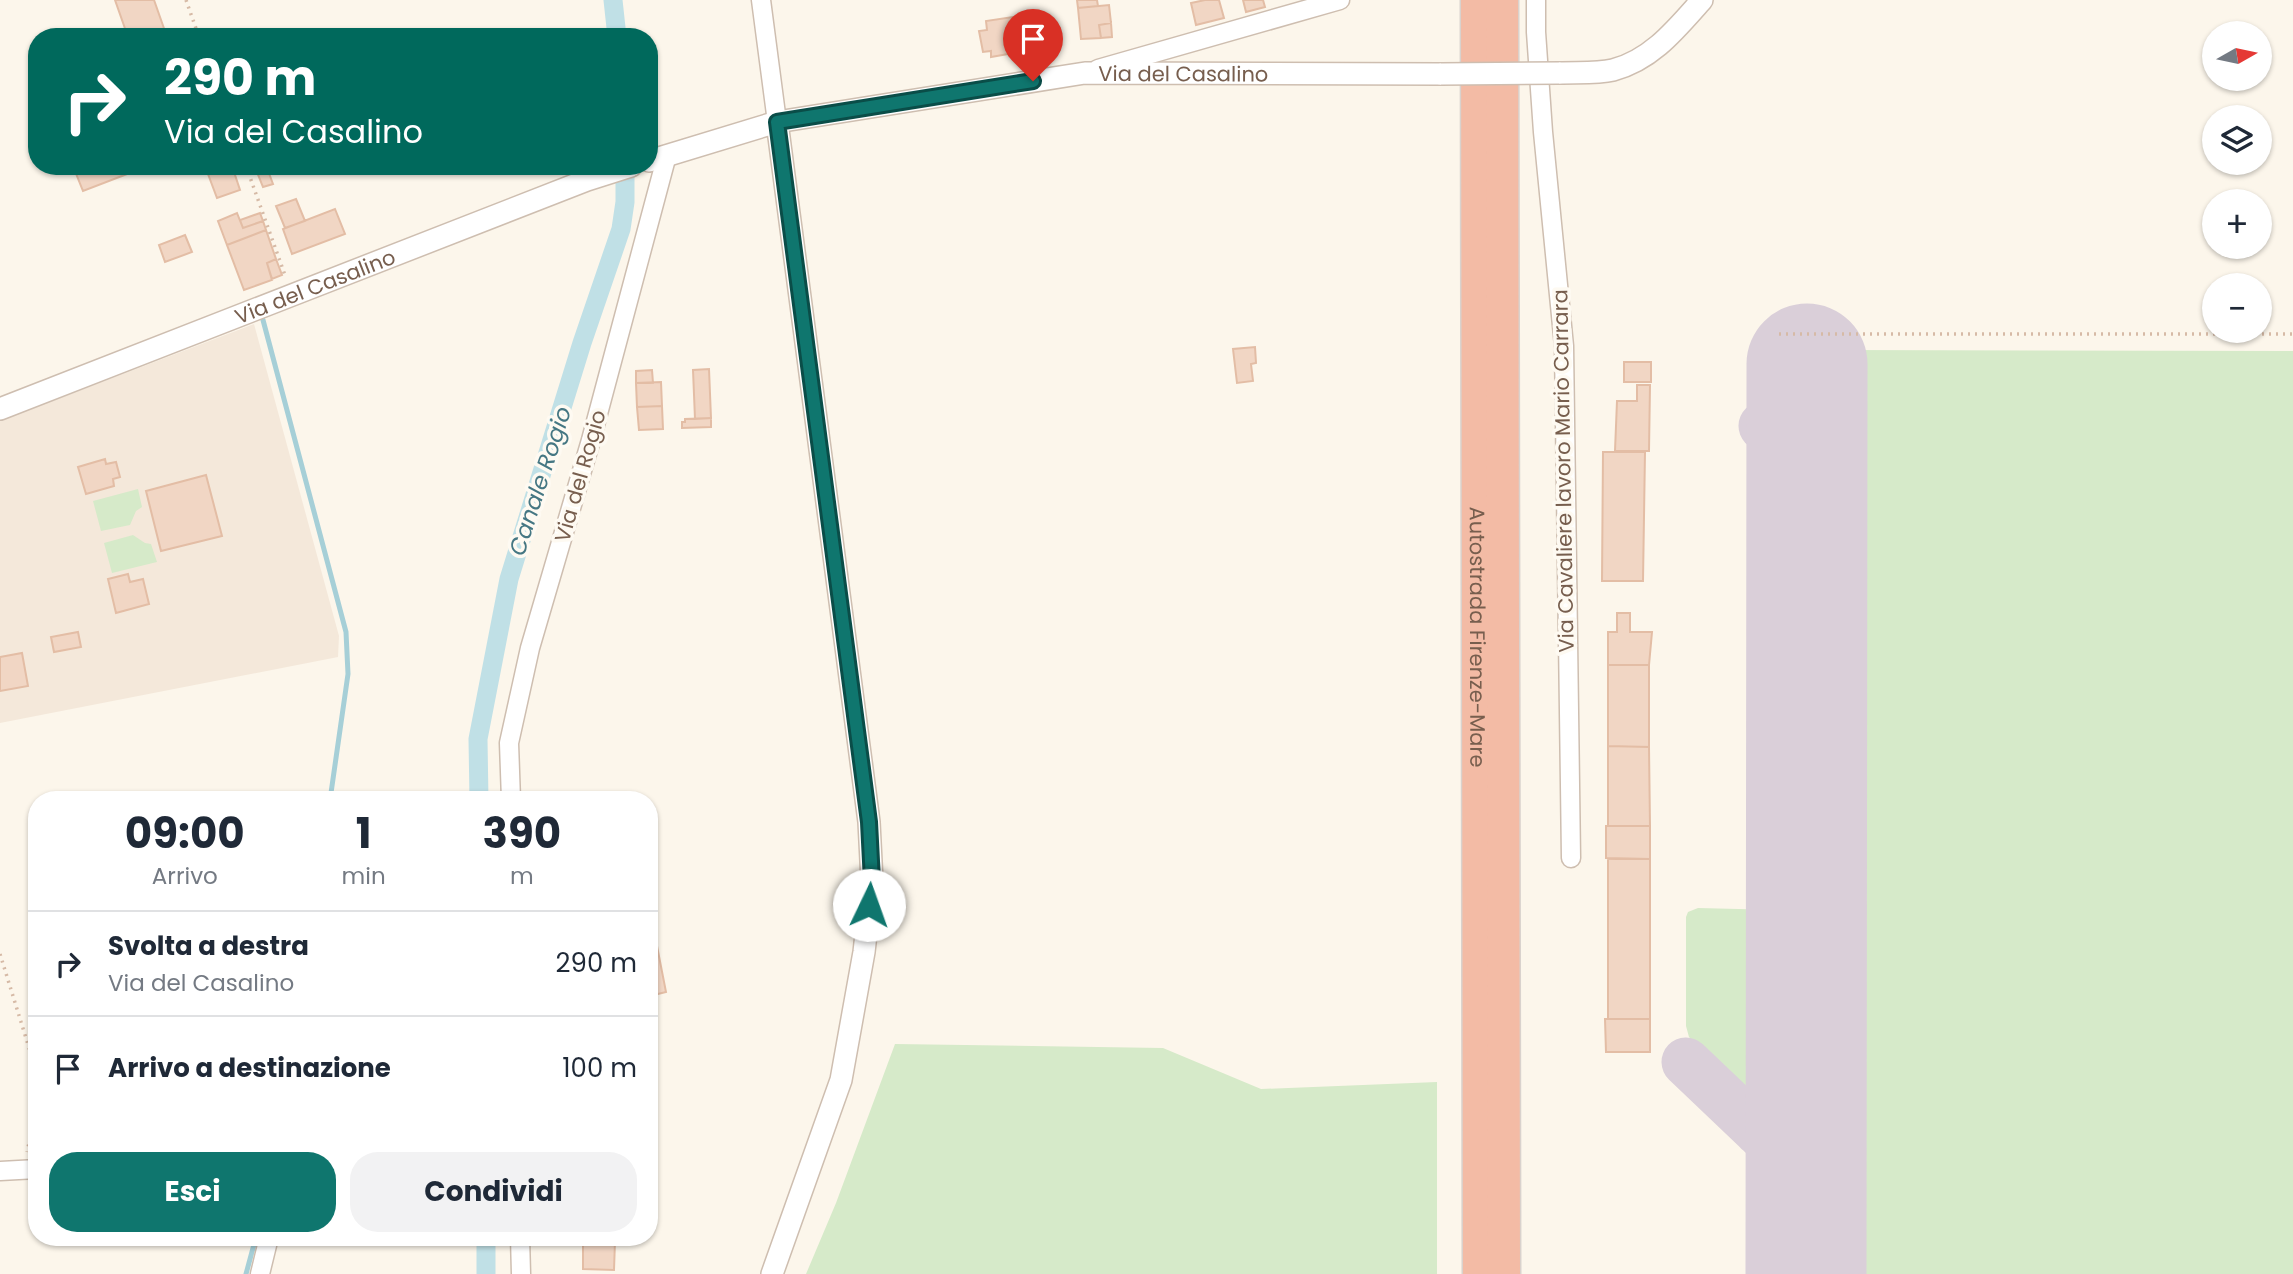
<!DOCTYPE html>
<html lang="it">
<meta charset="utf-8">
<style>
body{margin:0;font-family:Poppins,sans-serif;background:#f2f2f3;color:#1f2937;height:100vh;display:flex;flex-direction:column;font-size:26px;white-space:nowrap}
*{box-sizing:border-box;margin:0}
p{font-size:23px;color:#747a83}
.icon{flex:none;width:38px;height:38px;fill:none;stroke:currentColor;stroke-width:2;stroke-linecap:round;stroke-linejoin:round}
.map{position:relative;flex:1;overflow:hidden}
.details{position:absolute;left:28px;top:791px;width:630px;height:455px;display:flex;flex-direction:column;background:#fff;border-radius:28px;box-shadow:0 2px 5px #0004}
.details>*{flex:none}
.hud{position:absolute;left:28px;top:28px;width:630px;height:147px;border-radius:28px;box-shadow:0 2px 5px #0004;background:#00695c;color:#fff;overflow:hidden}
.needle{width:46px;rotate:81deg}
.tools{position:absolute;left:2202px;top:21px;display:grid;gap:14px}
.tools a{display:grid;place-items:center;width:70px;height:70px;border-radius:50%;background:#fff;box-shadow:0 2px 5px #0004;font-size:35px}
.pin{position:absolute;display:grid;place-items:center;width:60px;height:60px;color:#fff;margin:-72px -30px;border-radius:50% 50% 50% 0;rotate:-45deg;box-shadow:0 0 7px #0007}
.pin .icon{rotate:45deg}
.me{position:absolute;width:77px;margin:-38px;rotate:3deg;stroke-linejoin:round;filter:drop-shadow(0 0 5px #0008)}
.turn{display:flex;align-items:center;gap:24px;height:147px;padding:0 21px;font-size:32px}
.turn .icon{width:91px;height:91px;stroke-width:2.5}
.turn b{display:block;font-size:49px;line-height:60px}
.eta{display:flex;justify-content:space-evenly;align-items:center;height:119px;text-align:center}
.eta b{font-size:42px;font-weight:700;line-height:49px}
.action{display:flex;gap:14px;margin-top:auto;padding:14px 21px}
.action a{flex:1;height:80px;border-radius:28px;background:#0f766e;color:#fff;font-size:28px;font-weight:700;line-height:80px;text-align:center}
.action a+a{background:#f2f2f3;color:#1f2937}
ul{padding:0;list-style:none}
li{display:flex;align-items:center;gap:21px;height:105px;padding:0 21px;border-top:2px solid #e0e1e3}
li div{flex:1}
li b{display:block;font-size:26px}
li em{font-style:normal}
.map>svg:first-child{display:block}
</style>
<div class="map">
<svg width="2293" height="1274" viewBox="0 0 2293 1274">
<rect width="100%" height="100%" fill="#fcf6eb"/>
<path fill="#f4e8da" d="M 254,324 L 339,636 L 338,657 L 0,723 L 0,421 Z"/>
<path fill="#d6eac9" d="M 1838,350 L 2293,351 L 2293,1274 L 1839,1274 Z
M 138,489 L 142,507 L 136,511 L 130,525 L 101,531 L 93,501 Z
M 133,535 L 145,543 L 151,544 L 157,562 L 112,573 L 104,543 Z
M 1698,908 L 1779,910 L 1780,1108 L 1777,1118 L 1773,1122 L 1766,1120 L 1759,1113 L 1689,1037 L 1686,1026 L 1686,917 L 1688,912 Z
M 895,1044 L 1163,1048 L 1261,1089 L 1437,1082 L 1437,1274 L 806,1274 L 836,1203 Z"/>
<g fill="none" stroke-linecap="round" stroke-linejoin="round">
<path stroke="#a6cfd7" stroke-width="5" d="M 263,320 L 346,632 L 348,674 L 330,800
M 246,1274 L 256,1237"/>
<path stroke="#c0e0e6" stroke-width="19" d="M 613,0 L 617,37
M 479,800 L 478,739 L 509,579 L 582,343 L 621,229 L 625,202 L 625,166
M 486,1237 L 486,1274"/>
<path stroke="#dacfd9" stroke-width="49" d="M 1763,426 L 1807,427
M 1686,1062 L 1792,1163 L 1806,1197
M 1758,1131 C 1787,1135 1794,1127 1806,1103"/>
<path stroke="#dacfd9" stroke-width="121" d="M 1806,1274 L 1807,364"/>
</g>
<path fill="#f1d6c4" stroke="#e3bda5" stroke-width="2" d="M 115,0 L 154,0 L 167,37 L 128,37 Z
M 1077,0 L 1097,0 L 1098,6 L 1078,8 Z
M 1205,0 L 1219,0 L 1224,18 L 1196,25 L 1191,3 Z
M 1243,0 L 1263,0 L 1265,7 L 1246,12 Z
M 1109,5 L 1111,23 L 1099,25 L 1101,38 L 1081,39 L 1078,8 Z
M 1020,16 L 1025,51 L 991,57 L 991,51 L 983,52 L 979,31 L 987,30 L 986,21 Z
M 1111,23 L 1112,37 L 1101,38 L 1099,25 Z
M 73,166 L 148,166 L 83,191 Z
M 205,166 L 232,166 L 240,190 L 217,198 Z
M 267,168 L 273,184 L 263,187 L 257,172 Z
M 296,199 L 305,221 L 285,228 L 276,206 Z
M 335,209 L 345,234 L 292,254 L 283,229 Z
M 237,213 L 243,228 L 263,221 L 266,230 L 227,245 L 218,221 Z
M 260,213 L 263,221 L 243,228 L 240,220 Z
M 266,230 L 276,259 L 267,263 L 272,280 L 244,290 L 227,245 Z
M 185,235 L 192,252 L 165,262 L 159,245 Z
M 276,259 L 282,275 L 272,279 L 267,263 Z
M 1255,347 L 1256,363 L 1251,364 L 1253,381 L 1237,383 L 1233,349 Z
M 1624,362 L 1651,362 L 1651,382 L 1624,382 Z
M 709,369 L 711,418 L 695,419 L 693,370 Z
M 652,370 L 653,383 L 636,383 L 636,371 Z
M 661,382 L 662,406 L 637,407 L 636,383 Z
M 1637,385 L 1650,385 L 1649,451 L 1615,451 L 1617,401 L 1637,401 Z
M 662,406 L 663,429 L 639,430 L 637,407 Z
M 711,418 L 711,427 L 682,428 L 682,422 L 685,422 L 685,419 Z
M 1603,452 L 1645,452 L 1643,581 L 1602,581 Z
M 105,459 L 106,464 L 116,462 L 120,477 L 113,479 L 114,486 L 86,494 L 78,467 Z
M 206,475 L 222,536 L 161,551 L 146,491 Z
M 128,574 L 130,582 L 143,579 L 149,604 L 116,613 L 108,579 Z
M 1617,613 L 1630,613 L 1630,632 L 1652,632 L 1649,665 L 1608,665 L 1608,632 L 1617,632 Z
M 78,632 L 81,647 L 54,652 L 51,637 Z
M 22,653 L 28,686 L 0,691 L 0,657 Z
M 1608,665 L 1649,665 L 1649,747 L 1608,746 Z
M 1608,746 L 1649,747 L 1650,826 L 1608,826 Z
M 1606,826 L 1650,826 L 1650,859 L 1606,858 Z
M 1608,859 L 1650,859 L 1650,1019 L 1608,1019 Z
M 657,946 L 666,992 L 650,996 L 649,948 Z
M 1605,1019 L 1650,1019 L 1650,1052 L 1606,1052 Z
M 583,1241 L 615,1241 L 614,1270 L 583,1269 Z"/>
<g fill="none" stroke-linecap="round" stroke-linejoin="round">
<g stroke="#cebeb0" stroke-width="21">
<path id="minor" d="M 761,0 L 777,122
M 1536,0 L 1536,32 L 1543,132 L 1564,346 L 1571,858
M 1098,69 L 1340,0
M 511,800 L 509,743 L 530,648 L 591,440 L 667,155
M 0,1171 L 37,1169
M 520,1237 L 521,1274
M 260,1274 L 269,1237"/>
</g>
<g stroke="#cebeb0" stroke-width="24">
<g id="tertiary">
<path d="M 1559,73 C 1576,72 1596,74 1613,70 C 1652,60 1677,28 1702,0"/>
<path id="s1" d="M 649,161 L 777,122 L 1085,73 L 1441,74"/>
<path id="s2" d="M 0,409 L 587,180 L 631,166"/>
<path d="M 772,1274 L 841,1080 L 864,952 L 872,881 L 869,822 L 777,122"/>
</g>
</g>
<g stroke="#d9d2cd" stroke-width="35">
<g id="motorway">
<path id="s3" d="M 1477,0 L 1479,1274"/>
<path d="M 1502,0 L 1504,1274"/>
</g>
</g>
<path stroke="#d6baa6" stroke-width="3.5" stroke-dasharray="2 5" stroke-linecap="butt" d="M 186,0 L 199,37
M 246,166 L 286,278
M 1779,334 L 2293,334
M 0,954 L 34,1064 L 31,1134 L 27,1152"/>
<use href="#minor" stroke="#fff" stroke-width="18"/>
<use href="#tertiary" stroke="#fff" stroke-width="21"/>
<use href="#motorway" stroke="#f3bba5" stroke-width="32"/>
<g stroke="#cebeb0" stroke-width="24" stroke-linecap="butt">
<path id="tertiary-bridge" d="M 1441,74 L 1559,73"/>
</g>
<use href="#tertiary-bridge" stroke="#fff" stroke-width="21"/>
</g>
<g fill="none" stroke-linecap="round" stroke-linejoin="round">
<g stroke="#0a4d48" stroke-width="18">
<path id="route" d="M 869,905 L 872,881 L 869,822 L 777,122 L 1033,81"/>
</g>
<use href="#route" stroke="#0f766e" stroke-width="12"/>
</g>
<g text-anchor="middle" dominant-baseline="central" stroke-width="7" stroke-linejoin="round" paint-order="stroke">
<g font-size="21" fill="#775e4e" stroke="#fefaf2">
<text stroke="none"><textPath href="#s1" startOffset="544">Via del Casalino</textPath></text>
<text stroke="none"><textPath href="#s2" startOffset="338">Via del Casalino</textPath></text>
<text transform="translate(1563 471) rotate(-91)">Via Cavaliere lavoro Mario Carrara</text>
<text transform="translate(580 476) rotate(-74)">Via del Rogio</text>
<text stroke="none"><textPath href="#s3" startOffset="637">Autostrada Firenze-Mare</textPath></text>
</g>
<g font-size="23" font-style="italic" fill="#457783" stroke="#fefaf2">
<text transform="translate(540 481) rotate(-72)">Canale Rogio</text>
</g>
</g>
</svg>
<div class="tools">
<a><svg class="needle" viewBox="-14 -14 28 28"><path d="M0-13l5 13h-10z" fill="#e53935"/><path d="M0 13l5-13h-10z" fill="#747a83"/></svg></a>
<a><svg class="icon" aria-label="layers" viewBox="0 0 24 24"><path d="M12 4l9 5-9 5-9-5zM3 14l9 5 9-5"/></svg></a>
<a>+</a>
<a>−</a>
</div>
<div class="pin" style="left:1033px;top:81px;background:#d93025"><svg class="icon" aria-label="arrive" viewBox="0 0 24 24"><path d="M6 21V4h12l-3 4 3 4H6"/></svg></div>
<svg class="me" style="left:869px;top:905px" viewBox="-20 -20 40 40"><circle r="19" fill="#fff"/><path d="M0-13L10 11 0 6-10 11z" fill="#0f766e"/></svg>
<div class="hud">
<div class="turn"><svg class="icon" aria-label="right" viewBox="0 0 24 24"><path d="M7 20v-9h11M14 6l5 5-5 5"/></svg><div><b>290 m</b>Via del Casalino</div></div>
</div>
<section class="details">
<div class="eta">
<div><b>09:00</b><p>Arrivo</p></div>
<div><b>1</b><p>min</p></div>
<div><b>390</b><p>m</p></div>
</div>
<ul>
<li><svg class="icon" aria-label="right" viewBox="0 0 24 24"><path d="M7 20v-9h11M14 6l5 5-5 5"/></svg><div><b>Svolta a destra</b><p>Via del Casalino</p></div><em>290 m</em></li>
<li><svg class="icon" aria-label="arrive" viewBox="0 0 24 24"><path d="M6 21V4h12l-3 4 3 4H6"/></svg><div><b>Arrivo a destinazione</b></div><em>100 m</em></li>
</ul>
<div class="action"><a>Esci</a><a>Condividi</a></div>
</section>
</div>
